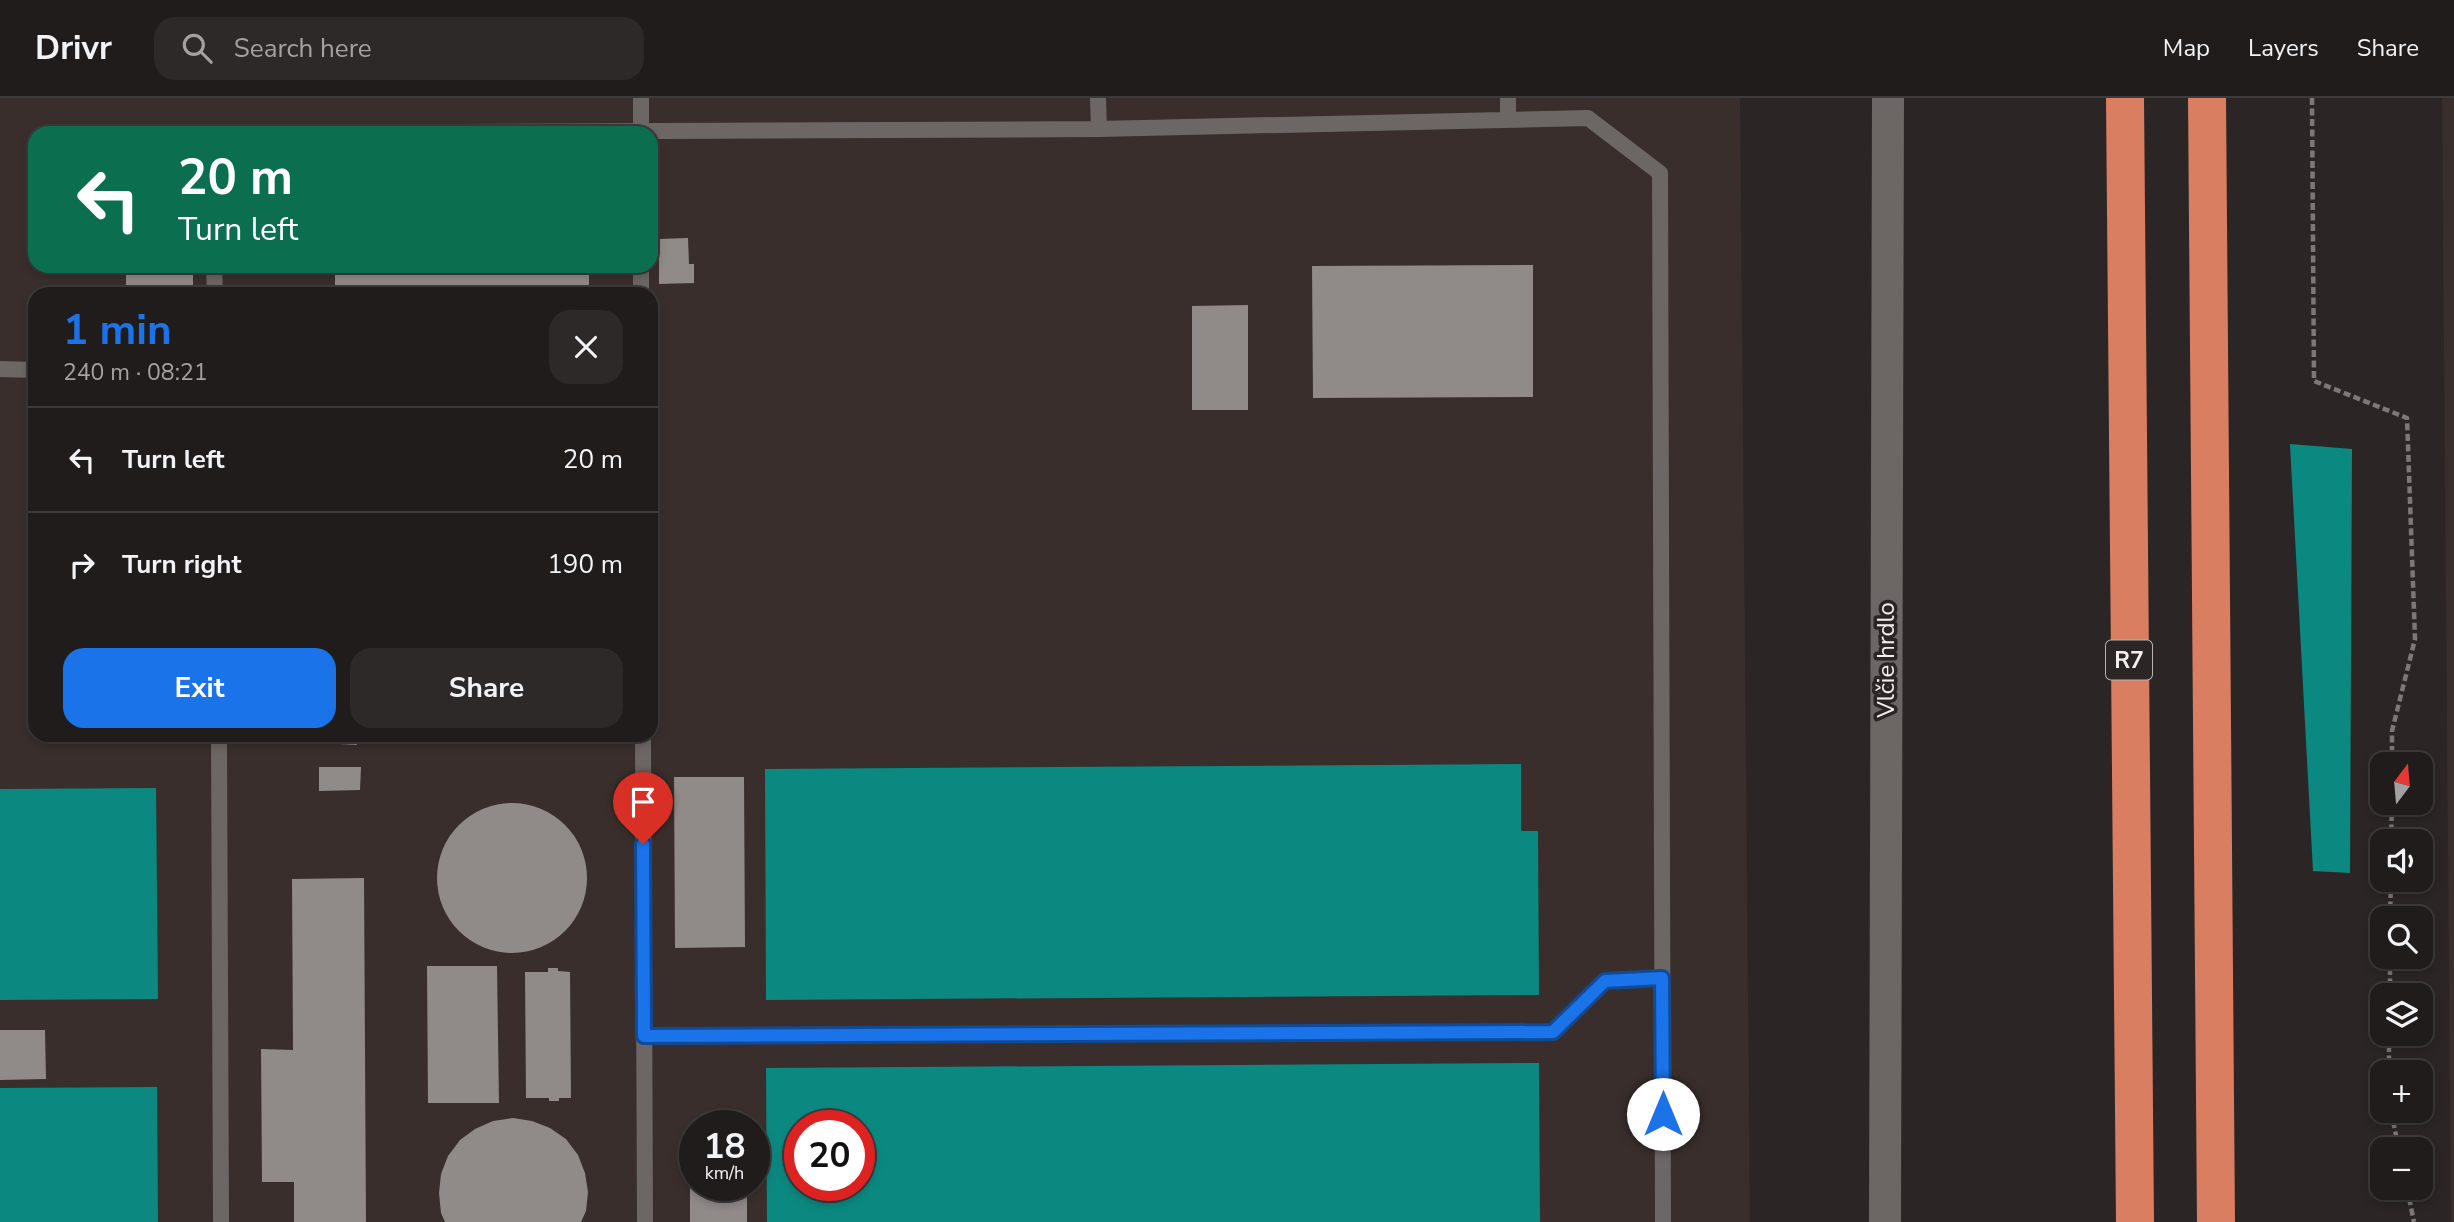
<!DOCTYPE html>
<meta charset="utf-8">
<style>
body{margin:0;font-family:"Nunito Sans",sans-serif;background:#2d2929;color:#f1f3f6;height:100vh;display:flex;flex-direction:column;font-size:26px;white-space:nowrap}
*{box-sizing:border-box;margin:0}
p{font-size:23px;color:#a2a1a3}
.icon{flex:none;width:38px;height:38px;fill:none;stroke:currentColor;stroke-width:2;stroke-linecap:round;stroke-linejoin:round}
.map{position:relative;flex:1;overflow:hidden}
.drawer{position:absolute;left:28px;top:189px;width:630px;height:455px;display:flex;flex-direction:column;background:#201c1c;border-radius:21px;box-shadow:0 4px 10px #0003,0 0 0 2px #3d3a3b}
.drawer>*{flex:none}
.top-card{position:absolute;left:28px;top:28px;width:630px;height:147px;border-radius:21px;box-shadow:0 4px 10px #0003,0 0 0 2px #3d3a3b;background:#0b6e4f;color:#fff;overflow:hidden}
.needle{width:46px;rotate:16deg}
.controls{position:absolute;left:2370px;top:654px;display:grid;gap:14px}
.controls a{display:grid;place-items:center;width:63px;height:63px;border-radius:14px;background:#201c1c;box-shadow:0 4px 10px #0003,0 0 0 2px #3d3a3b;font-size:35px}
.speed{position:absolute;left:679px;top:1012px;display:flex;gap:14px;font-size:35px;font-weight:700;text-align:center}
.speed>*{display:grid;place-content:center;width:91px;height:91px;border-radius:50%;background:#201c1c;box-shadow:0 4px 10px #0003,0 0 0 2px #3d3a3b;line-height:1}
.speed small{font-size:18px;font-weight:400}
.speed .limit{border:10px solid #d22;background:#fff;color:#111}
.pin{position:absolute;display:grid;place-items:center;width:60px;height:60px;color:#fff;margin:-72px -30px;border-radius:50% 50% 50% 0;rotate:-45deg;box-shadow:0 0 7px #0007}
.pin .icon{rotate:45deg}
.me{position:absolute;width:77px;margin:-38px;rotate:0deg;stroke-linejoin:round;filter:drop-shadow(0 0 5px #0008)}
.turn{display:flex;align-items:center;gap:24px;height:147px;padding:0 35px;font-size:32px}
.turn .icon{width:91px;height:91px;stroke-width:2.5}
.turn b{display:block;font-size:49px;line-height:60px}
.round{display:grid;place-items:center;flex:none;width:74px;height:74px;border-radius:21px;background:#2d2929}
.head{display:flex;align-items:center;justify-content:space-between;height:119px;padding:0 35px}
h1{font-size:42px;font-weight:700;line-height:52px;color:#1a73e8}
.action{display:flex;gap:14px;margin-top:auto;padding:14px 35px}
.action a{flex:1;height:80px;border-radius:21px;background:#1a73e8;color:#fff;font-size:28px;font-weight:700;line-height:80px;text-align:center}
.action a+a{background:#2d2929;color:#f1f3f6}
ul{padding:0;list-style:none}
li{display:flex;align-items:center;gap:21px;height:105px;padding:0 35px;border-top:2px solid #3d3a3b}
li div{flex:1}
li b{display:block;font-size:26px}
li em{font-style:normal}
header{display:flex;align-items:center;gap:42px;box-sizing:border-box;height:98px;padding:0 35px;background:#201c1c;border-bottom:2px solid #3d3a3b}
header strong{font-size:33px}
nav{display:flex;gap:38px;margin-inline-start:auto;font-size:24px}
.search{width:490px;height:63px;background:#2d2929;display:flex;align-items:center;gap:18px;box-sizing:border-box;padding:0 24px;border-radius:21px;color:#a2a1a3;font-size:26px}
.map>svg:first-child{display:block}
</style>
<header>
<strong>Drivr</strong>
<div class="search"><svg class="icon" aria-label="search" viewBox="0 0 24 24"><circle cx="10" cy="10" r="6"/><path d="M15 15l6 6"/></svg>Search here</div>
<nav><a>Map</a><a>Layers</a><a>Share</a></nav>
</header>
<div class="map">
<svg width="2454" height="1124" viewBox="0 0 2454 1124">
<rect width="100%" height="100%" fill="#2b2625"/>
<path fill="#392e2b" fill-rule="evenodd" d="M 0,0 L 1740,0 L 1750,1124 L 0,1124 ZM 35,35 L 651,35 L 651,168 L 35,168 ZM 35,196 L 651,196 L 651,637 L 35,637 ZM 695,1027 L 754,1027 L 754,1087 L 695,1087 ZM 800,1027 L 859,1027 L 859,1087 L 800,1087 Z
M 2442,0 L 2454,0 L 2454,1124 L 2451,1124 Z"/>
<path fill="#0b8980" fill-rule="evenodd" d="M 2290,346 L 2352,351 L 2350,775 L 2313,773 Z
M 1521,666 L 1521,733 L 1538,733 L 1539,897 L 766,902 L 765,671 Z
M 156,690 L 158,901 L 0,902 L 0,691 Z
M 1539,965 L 1540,1124 L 767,1124 L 766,970 ZM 859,1027 L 859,1087 L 800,1087 L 800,1027 Z
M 157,989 L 158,1124 L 0,1124 L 0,990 Z"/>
<path fill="#908a89" d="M 688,140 L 689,166 L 694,166 L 694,185 L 659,186 L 659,141 Z
M 1533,167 L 1533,299 L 1313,300 L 1312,168 Z
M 126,168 L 193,168 L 193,196 L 126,196 Z
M 335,168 L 589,168 L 589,196 L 335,196 Z
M 1248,207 L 1248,312 L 1192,312 L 1192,208 Z
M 339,637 L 357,637 L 357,647 L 339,646 Z
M 319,669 L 361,669 L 360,692 L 319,693 Z
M 674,679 L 744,679 L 745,849 L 675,850 Z
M437 780a75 75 0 1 1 150 0a75 75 0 1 1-150 0Z
M 364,780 L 366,1124 L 294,1124 L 294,1084 L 262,1084 L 261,951 L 293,952 L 292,781 Z
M 427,868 L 497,868 L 499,1005 L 428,1005 Z
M 548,870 L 558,870 L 558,873 L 570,874 L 571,1000 L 559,1000 L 559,1003 L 549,1003 L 549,1000 L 526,1000 L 525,874 L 548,874 Z
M 0,932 L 45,932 L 46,981 L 0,982 Z
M 513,1020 L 532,1023 L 550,1030 L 566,1041 L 578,1057 L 585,1075 L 588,1094 L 586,1113 L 581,1124 L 445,1124 L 441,1115 L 439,1095 L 441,1076 L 448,1058 L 460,1042 L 475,1031 L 493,1023 Z
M 690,1038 L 695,1038 L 695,1087 L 747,1087 L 747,1124 L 690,1124 Z"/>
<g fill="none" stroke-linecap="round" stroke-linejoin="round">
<path stroke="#7d7877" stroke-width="4.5" stroke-dasharray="7 3.5" stroke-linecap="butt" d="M 2312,0 L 2314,283 L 2407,320 L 2415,541 L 2392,633 L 2392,667
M 2391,744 L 2392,705
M 2390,821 L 2391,782
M 2390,898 L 2390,859
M 2389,975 L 2389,936
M 2391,1013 L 2399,1052
M 2407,1090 L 2414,1124"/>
<path stroke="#6c6665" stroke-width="16" d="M 1098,0 L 1099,31
M 1508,22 L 1508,0
M 257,35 L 1099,31 L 1588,20 L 1660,75 L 1663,1124
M 641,35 L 641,0
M 214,168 L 215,196
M 641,168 L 641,196
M 0,271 L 35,272
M 219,637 L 221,1124
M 643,637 L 645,1124
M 644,938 L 1553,934 L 1605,883 L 1662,880"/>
<path stroke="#6c6665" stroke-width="32" d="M 1885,1124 L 1888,0"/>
<path stroke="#d97e61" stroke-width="38" d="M 2125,0 L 2135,1124
M 2207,0 L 2216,1124"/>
</g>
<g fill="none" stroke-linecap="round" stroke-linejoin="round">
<g stroke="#114b97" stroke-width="18">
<path id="route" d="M 643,746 L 644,938 L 1553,934 L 1605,883 L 1662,880 L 1663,1016"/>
</g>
<use href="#route" stroke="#1a73e8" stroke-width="12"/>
</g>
<g text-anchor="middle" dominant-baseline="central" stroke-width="7" stroke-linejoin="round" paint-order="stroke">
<rect fill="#2b2625" stroke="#b6b3b2" stroke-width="2" x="2106" y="542.5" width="46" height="39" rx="5"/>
<g font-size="23" font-weight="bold" fill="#f2efee">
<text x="2129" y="562">R7</text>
</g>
<g font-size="24" fill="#f2efee" stroke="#2b2625">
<text transform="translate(1886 562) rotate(-90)">Vlčie hrdlo</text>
</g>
</g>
</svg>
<div class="controls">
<a><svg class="needle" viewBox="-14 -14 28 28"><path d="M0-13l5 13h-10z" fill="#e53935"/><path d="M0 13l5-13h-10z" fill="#a2a1a3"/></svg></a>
<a><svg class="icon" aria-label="sound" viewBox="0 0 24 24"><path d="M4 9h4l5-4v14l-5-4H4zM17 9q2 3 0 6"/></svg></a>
<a><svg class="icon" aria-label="search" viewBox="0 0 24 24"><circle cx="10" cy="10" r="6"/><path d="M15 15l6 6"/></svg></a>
<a><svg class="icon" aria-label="layers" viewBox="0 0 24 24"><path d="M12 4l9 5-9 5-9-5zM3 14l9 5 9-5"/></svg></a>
<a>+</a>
<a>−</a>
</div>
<div class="speed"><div>18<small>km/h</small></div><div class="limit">20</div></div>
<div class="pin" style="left:643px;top:746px;background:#d93025"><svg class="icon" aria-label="arrive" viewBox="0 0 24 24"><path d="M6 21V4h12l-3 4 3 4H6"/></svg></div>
<svg class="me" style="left:1663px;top:1016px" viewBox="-20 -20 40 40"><circle r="19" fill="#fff"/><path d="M0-13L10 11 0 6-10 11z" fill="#1a73e8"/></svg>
<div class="top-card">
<div class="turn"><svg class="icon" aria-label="left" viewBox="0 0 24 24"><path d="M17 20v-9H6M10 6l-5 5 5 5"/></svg><div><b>20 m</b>Turn left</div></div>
</div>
<section class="drawer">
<div class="head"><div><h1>1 min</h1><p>240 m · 08:21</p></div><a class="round"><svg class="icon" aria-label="close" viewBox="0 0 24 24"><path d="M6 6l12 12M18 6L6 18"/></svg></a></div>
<ul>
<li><svg class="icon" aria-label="left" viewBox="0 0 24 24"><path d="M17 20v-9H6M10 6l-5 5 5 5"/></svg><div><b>Turn left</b></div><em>20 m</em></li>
<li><svg class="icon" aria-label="right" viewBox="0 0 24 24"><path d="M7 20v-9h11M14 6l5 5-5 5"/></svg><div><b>Turn right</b></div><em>190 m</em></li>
</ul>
<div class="action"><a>Exit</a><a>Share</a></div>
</section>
</div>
